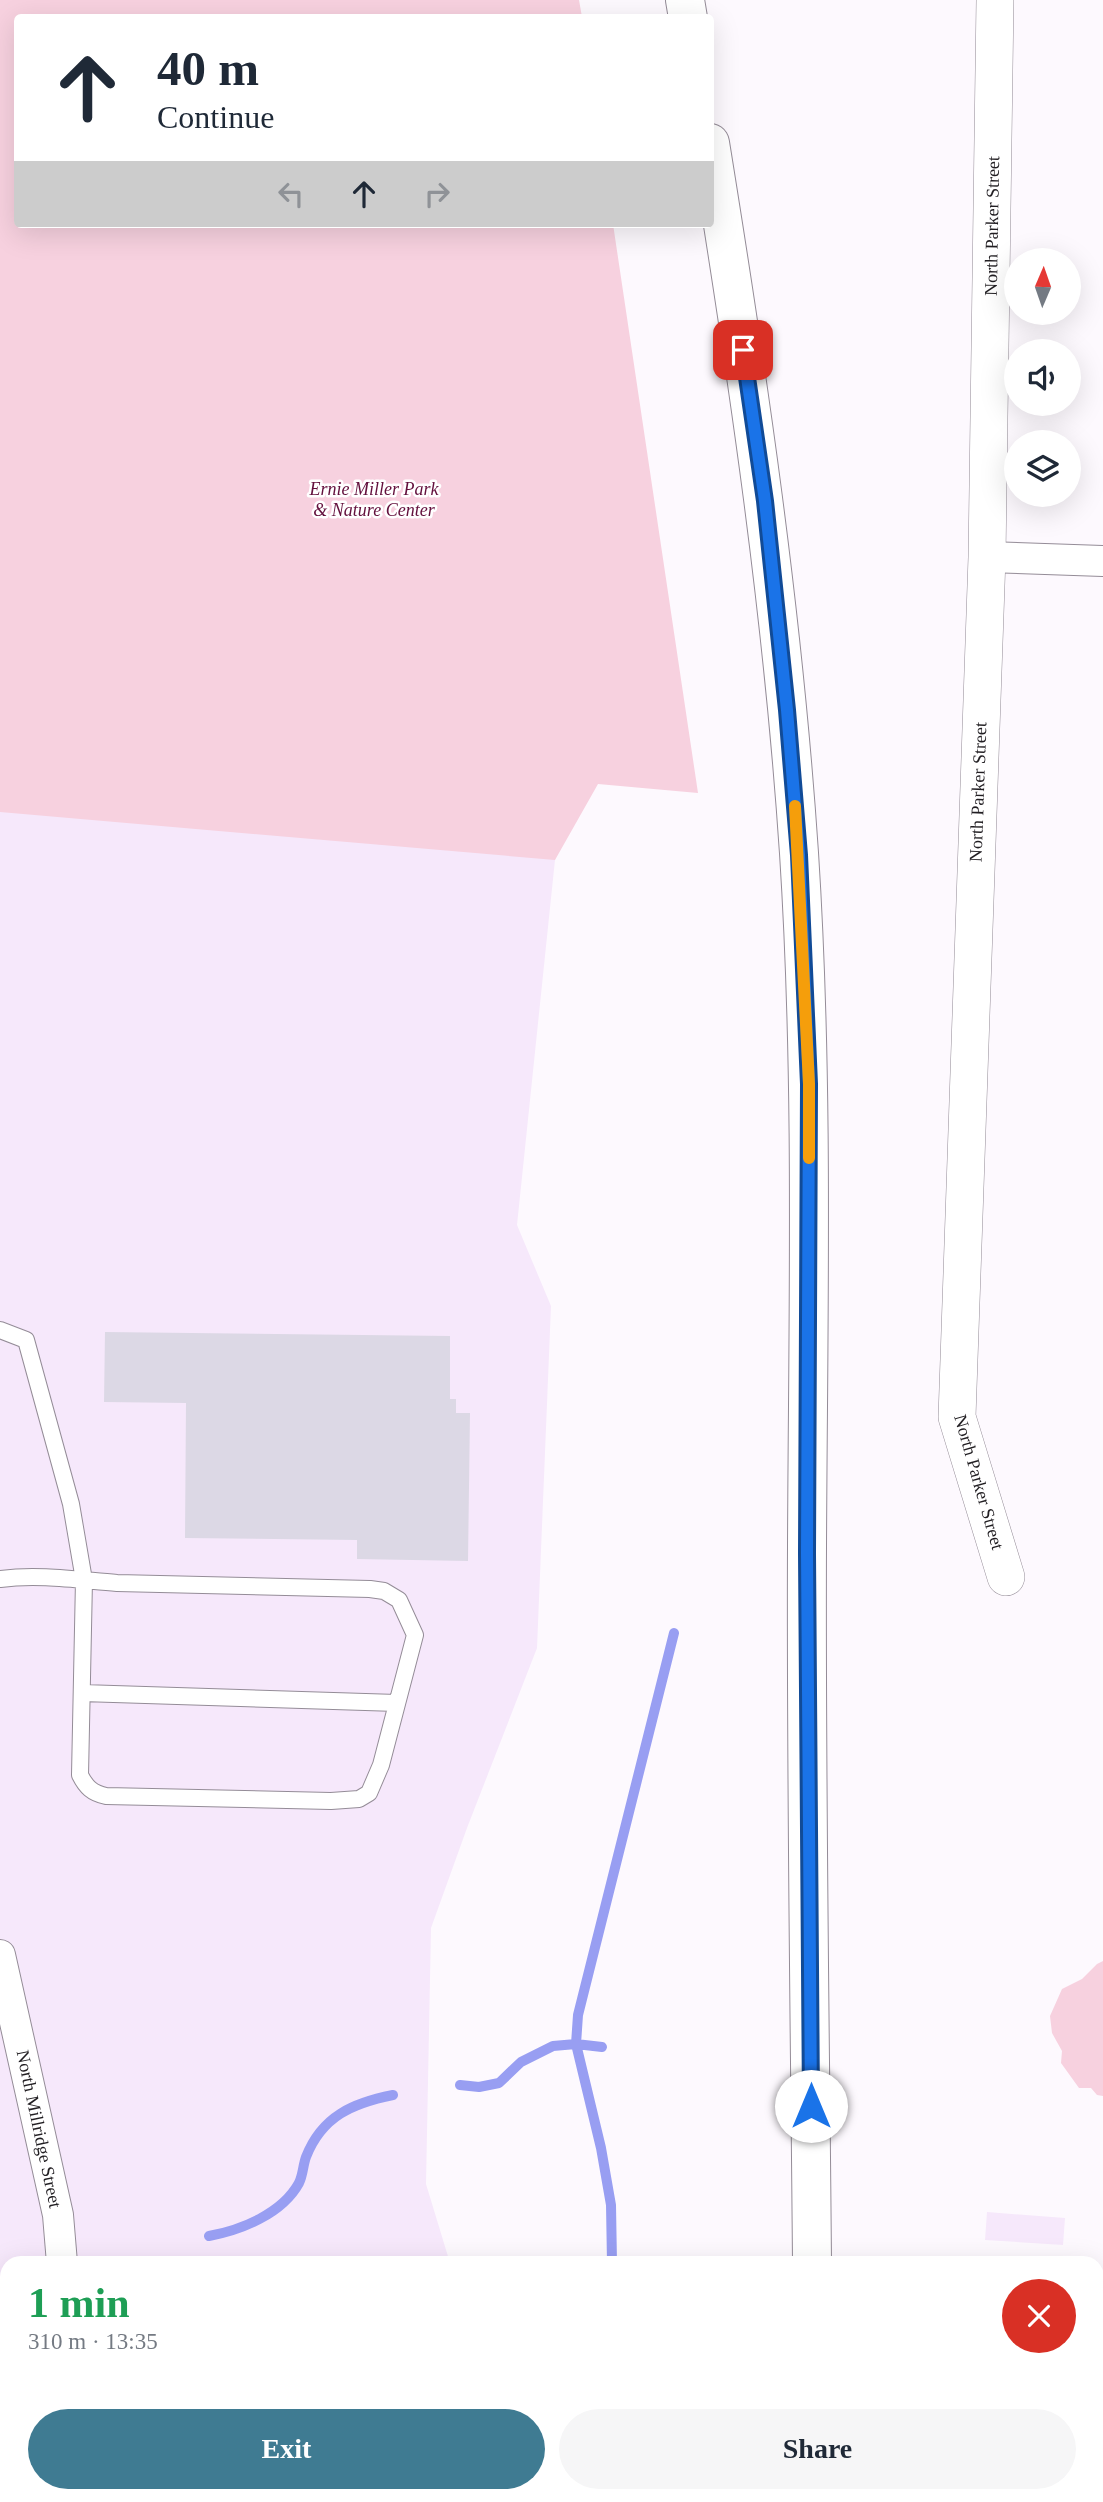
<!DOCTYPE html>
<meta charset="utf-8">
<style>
body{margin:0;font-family:"Times New Roman",serif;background:#f6f6f7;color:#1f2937;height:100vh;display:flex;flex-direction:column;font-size:26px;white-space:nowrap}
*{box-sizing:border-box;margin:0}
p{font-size:23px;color:#747a83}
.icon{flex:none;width:38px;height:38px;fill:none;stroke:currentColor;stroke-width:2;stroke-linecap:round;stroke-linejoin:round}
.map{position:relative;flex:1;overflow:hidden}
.side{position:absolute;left:0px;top:2256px;width:1104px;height:247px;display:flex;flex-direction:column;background:#fff;border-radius:21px 21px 0 0;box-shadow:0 7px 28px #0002}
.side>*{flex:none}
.banner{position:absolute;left:14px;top:14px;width:700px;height:214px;border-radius:7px;box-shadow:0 7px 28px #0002;background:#fff;color:#1f2937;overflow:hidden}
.needle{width:46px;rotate:2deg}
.tools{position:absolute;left:1004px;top:248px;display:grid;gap:14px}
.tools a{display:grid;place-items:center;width:77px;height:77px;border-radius:50%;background:#fff;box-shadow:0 7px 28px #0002;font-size:35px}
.pin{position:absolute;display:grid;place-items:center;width:60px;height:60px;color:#fff;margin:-30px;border-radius:14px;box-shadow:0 4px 10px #0006}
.me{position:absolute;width:77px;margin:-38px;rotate:0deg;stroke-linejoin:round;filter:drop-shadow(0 0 5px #0008)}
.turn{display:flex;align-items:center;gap:24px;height:147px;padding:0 28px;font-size:32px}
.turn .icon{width:91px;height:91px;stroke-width:2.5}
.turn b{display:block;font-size:49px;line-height:60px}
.lanes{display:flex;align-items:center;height:66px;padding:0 28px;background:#0003;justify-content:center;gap:35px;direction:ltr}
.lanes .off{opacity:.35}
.round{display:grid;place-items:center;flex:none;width:74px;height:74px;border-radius:37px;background:#f6f6f7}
.head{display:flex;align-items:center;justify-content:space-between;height:119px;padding:0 28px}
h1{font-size:42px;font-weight:700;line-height:52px;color:#1e9e55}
.cta{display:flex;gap:14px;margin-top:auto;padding:14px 28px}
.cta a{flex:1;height:80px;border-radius:42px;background:#3f7b92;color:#fff;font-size:28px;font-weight:700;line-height:80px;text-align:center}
.cta a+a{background:#f6f6f7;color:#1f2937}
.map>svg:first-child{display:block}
</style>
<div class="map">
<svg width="1103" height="2502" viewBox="0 0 1103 2502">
<rect width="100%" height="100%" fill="#fdf9fe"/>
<path fill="#f6e8fb" d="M 0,759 L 563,783 L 517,1225 L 551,1306 L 537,1648 L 467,1828 L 431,1928 L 426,2184 L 450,2263 L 7,2263 L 7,2496 L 523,2496 L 523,2502 L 0,2502 Z
M 987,2212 L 1065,2218 L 1063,2245 L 985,2240 Z"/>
<path fill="#f7d1df" d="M 0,0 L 579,0 L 582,17 L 18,18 L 18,224 L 613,224 L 698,793 L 598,784 L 555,860 L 0,812 Z
M 1103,1961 L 1103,2096 L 1097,2095 L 1091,2088 L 1079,2088 L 1061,2063 L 1062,2051 L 1052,2033 L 1050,2016 L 1062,1989 L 1082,1979 L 1097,1964 Z
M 124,2496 L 152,2496 L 146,2502 L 117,2502 Z
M 500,2496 L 602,2496 L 602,2502 L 501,2502 Z"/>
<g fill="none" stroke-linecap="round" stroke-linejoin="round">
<path stroke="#989ef2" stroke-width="10" d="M 460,2085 L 479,2087 L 499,2083 L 521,2062 L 553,2046 L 576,2044 L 602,2047
M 209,2236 C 241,2230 282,2214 299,2183 C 303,2175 303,2165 306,2157 C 322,2116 353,2103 393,2095
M 612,2263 L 611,2205 L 601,2148 L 576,2044 L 578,2015 L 674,1633
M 620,2496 L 621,2502"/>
</g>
<path fill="#dcd8e5" d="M 105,1332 L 450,1336 L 450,1399 L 456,1399 L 456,1413 L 470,1413 L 468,1561 L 357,1559 L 357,1540 L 185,1538 L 186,1403 L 104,1402 Z
M 1098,2304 L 1103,2304 L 1103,2407 L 1097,2407 Z
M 285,2496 L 438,2496 L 440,2501 L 287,2502 Z"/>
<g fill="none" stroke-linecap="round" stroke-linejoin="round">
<g stroke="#948c97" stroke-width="18">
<path id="service" d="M 0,1330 L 26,1340 L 71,1504 L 84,1580 L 80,1775 C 86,1787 92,1793 106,1796 L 331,1801 L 359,1799 L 369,1793 L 381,1765 L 415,1635 L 399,1600 L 384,1591 L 370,1589 L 117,1583 C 78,1580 39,1574 0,1579
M 82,1693 L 397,1703
M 197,2496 L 199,2502
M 222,2496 L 224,2502
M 478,2496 L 480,2502
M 1010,2496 L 1012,2502"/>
</g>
<g stroke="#948c97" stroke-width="32">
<path id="minor" d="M 987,557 L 1103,561
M 0,1955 L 58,2215 L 62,2263
M 65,2502 L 65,2496"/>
</g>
<g stroke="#948c97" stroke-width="38">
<path id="tertiary" d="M 995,0 L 987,557 L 957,1417 L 1006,1577"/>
</g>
<g stroke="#948c97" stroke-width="40">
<path id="trunk" d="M 685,0 L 688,18
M 710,143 C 748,378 783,614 799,853 C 814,1084 808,1316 807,1547 C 806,1785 810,2024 812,2263
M 813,2496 L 813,2502"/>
</g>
<use href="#service" stroke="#fff" stroke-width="16"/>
<use href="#minor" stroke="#fff" stroke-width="30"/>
<use href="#tertiary" stroke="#fff" stroke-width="37"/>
<use href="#trunk" stroke="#fff" stroke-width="38"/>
</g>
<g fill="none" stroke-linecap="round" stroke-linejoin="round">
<g stroke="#114b97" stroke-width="18">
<path id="route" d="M 743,350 L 765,501 L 787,710 L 799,855 L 809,1084 L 807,1553 L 811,2106"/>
</g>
<use href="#route" stroke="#1a73e8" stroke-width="12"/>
<path stroke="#f59e0b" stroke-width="12" d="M 795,806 L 809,1084 L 809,1158"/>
</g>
<g text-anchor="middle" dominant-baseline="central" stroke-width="5" stroke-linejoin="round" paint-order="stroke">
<g font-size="18" fill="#211e22" stroke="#fff">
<text transform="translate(992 226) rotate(-89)">North Parker Street</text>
<text transform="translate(978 792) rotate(-88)">North Parker Street</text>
<text transform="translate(979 1482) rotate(74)">North Parker Street</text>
<text transform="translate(39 2129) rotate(78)">North Millridge Street</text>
</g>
<g font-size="18" font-style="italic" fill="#63103d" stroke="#fff">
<text x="374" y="489">Ernie Miller Park<tspan x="374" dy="21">&amp; Nature Center</tspan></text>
</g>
</g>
</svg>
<div class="tools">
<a><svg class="needle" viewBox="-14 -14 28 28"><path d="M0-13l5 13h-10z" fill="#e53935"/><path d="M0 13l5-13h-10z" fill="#747a83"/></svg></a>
<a><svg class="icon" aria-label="sound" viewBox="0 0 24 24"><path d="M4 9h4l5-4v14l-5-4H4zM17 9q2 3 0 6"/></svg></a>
<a><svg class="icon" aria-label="layers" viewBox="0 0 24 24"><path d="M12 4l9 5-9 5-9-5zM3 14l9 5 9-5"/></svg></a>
</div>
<div class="pin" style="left:743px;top:350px;background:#d93025"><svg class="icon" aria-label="arrive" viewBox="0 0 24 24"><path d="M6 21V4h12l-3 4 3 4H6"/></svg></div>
<svg class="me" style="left:811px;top:2106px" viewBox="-20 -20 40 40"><circle r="19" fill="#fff"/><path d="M0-13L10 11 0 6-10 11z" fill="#1a73e8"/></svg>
<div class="banner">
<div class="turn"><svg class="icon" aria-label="ahead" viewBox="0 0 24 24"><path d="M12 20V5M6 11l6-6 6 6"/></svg><div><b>40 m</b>Continue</div></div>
<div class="lanes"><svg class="icon off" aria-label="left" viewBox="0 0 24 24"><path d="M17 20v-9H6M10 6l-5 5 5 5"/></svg><svg class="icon" aria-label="ahead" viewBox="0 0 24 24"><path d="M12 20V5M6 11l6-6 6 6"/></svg><svg class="icon off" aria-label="right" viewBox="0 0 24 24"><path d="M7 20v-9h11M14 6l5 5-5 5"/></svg></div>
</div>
<section class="side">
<div class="head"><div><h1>1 min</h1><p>310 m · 13:35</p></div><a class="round" style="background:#d93025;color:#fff"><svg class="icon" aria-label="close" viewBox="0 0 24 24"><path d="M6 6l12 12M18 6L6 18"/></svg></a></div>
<div class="cta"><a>Exit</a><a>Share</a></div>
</section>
</div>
